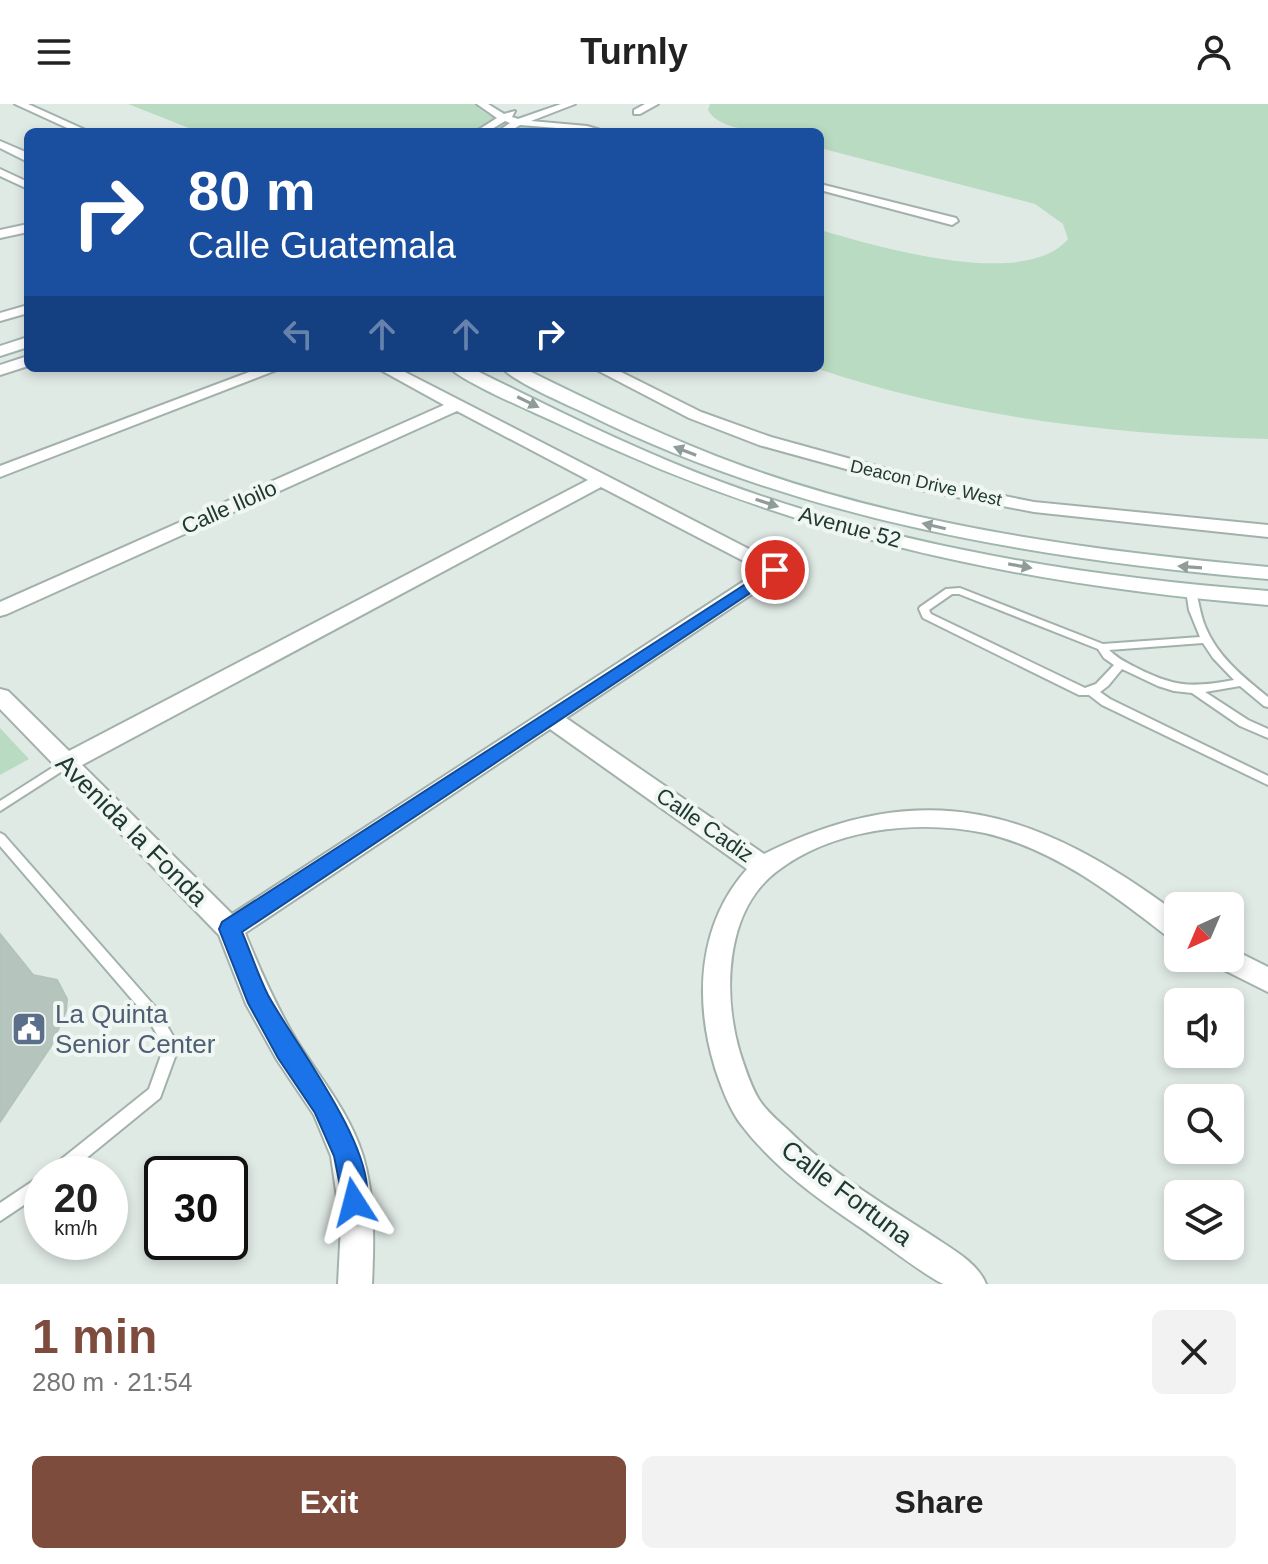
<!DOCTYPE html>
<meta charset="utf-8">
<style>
body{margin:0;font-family:Helvetica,sans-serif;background:#f2f2f2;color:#222;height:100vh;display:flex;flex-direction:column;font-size:30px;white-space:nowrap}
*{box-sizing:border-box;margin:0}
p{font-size:26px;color:#767676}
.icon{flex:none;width:44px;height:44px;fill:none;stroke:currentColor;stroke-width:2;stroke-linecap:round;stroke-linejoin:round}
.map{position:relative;height:1180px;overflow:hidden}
.panel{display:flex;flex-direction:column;background:#fff;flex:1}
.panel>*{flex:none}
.banner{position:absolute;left:24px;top:24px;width:800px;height:244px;border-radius:12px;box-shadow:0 4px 12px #0003;background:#1a4fa0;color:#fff;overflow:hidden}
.needle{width:52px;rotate:224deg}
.fabs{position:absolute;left:1164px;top:788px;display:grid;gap:16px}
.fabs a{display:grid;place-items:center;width:80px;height:80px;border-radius:12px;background:#fff;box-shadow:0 4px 12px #0003;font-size:40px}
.speed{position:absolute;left:24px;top:1052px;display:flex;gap:16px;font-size:40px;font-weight:700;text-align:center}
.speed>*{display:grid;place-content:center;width:104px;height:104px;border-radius:50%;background:#fff;box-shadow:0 4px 12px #0003;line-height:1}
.speed small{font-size:20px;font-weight:400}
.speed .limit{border:4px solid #111;border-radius:12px;background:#fff;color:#111}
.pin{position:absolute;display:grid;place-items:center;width:68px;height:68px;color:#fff;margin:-34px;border:4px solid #fff;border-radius:50%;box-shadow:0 2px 8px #0007}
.me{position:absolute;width:88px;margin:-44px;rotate:351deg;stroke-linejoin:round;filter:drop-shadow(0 0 6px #0008)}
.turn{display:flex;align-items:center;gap:28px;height:168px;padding:0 32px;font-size:36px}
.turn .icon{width:104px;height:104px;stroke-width:2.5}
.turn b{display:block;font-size:56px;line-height:68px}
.lanes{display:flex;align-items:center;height:76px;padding:0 32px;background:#0003;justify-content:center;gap:40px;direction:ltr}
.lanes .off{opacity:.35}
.round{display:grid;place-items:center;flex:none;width:84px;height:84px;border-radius:12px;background:#f2f2f2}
.overview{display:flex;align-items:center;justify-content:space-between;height:136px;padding:0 32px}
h1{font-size:48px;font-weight:700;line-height:60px;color:#7d4c3c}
.action{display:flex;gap:16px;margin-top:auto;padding:16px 32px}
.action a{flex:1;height:92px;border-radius:12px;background:#7d4c3c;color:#fff;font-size:32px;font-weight:700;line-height:92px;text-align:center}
.action a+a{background:#f2f2f2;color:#222}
header{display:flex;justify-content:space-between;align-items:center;height:104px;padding:0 32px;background:#fff;font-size:36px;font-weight:700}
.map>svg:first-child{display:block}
</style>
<header><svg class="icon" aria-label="menu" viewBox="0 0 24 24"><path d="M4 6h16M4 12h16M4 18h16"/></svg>Turnly<svg class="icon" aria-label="person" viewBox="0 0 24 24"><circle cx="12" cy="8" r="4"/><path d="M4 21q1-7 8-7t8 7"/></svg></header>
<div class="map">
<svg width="1268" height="1180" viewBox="0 0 1268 1180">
<rect width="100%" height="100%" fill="#e0eae5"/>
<path fill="#b9dbc2" d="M 128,0 L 475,0 C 495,25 555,23 585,28 L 199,28 Z
M 710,0 L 1268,0 L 1268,335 C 1115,331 960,313 815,264 L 820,264 L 820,126 C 877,142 1024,187 1068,135 L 1063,120 L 1035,100 L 820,44 L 820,28 C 794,28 722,33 708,6 Z
M 0,624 L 29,655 L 0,671 Z"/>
<path fill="#b5c5be" stroke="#b2c3bc" stroke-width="2" d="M 0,830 L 33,871 L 57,876 L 67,895 L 66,907 L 51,942 L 0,1018 Z"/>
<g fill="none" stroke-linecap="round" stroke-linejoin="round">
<g stroke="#a3b1ac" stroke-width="4">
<path id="lane" d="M 960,484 L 1103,540 L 1200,533 L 1189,506 L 1186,487 L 1191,484 L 1195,485 C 1199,497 1200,510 1205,522 C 1217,552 1243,573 1268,593 L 1268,603 L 1264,602 L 1240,582 L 1205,588 L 1248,616 L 1268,625 L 1268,634 L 1240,622 L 1192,589 L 1174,587 L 1158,582 L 1122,565 L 1108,582 L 1100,588 L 1110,595 L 1268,672 L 1268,681 L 1102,601 L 1089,591 L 1079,591 L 923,514 L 919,505 L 920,503 L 946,485 ZM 952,490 L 959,490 L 1098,545 L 1104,554 L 1114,561 L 1096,580 L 1085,584 L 931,510 L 929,506 ZM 1203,539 L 1213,554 L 1234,576 C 1191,584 1174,583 1135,563 C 1125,558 1117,554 1109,546 Z
M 66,655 L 70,656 L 72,659 L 70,662 L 0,707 L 0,697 Z
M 0,729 L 4,731 L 157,905 L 179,942 L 160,994 L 67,1070 L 47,1070 L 49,1065 L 149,985 L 164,943 L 147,913 L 0,742 Z
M 42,1071 L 42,1089 L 0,1117 L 0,1099 Z"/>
</g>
<g stroke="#a3b1ac" stroke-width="4">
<path id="street" d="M 15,0 L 28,0 L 90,28 L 76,28 Z
M 477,0 L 488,0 L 504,10 L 515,7 L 512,13 L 518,15 L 561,0 L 575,0 L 531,17 L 587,22 L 607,28 L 520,21 L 509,28 L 497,28 L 510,19 L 505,17 L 487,28 L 475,28 L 497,14 Z
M 645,0 L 658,0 L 640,10 L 634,10 L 634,6 Z
M 0,65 L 28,78 L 28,85 L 0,72 Z
M 820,80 L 956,114 L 958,117 L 952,121 L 820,86 Z
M 28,120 L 28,128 L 0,134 L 0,126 Z
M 28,201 L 28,209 L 0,217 L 0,209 Z
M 28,252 L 28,262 L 0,271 L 0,261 Z
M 260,264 L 282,264 L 0,373 L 0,362 Z
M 377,264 L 397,264 L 782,462 L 785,466 L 782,470 L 566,614 L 764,750 C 927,669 1039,707 1178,810 L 1178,836 L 1168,833 C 1113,790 1054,745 985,729 C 917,715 832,724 776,768 C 724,808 723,892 740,949 C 745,964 750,980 758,994 C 765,1006 777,1016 787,1025 C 829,1067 878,1097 928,1129 C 948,1143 977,1157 986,1180 C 973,1180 957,1180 944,1180 C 934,1178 877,1135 864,1126 C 819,1096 773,1063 740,1019 C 729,1004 721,982 715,964 C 694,895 698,820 747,765 L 550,625 L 245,829 C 260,866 275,900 295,934 C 319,973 349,1007 363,1052 C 375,1093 374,1137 372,1180 L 338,1180 L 341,1121 L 331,1052 L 314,1011 L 277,956 L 246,900 L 219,831 L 0,605 L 0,585 L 8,587 L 69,647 L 588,376 L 457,307 L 7,510 L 0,512 L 0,498 L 444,301 ZM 601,383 L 761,466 L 232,810 L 82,661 Z
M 593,264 L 613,264 L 701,308 L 771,333 L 934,378 L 1034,398 L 1268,421 L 1268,433 L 1034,408 L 926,387 L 759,341 L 689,314 Z
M 1230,844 L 1268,863 L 1268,888 L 1216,862 L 1212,854 L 1230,854 Z"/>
</g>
<g stroke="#9fb5ad" stroke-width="4">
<path id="secondary" d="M 0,37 L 28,49 L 28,58 L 0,44 Z
M 28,233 L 28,243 L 0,252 L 0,242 Z
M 450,264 L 471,264 C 554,305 637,347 724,379 C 899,443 1083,473 1268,487 L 1268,501 C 1012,480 789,431 557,319 C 534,308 464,279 450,264 Z
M 502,264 L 523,264 C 596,300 668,335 745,363 C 913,423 1091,447 1268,463 L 1268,475 C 1034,455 799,415 587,310 C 566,300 516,279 502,264 Z"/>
</g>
<use href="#lane" fill="#fff" fill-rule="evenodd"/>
<use href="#street" fill="#fff" fill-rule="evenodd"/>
<use href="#secondary" fill="#fff" fill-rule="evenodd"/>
</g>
<defs><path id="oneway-solid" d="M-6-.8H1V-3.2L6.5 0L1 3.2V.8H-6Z" transform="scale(2)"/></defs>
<g fill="#909c99">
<use href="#oneway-solid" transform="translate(528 298) rotate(26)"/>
<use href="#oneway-solid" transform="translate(685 347) rotate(-159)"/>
<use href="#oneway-solid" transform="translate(767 399) rotate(18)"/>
<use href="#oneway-solid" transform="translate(934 422) rotate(-167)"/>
<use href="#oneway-solid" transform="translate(1020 462) rotate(10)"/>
<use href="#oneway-solid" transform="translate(1190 463) rotate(-176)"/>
</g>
<path fill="#1a73e8" stroke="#114b97" stroke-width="2" d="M 775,461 L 780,462 L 780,469 L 242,828 C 251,849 258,871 268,891 C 293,938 386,1055 364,1107 L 354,1111 L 345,1107 L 334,1052 L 315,1009 L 278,954 L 248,899 L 219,825 L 222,818 Z"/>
<defs>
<g id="civic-square" transform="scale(1.8)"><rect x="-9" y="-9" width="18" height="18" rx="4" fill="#5c6f8a" stroke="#f0f7f3"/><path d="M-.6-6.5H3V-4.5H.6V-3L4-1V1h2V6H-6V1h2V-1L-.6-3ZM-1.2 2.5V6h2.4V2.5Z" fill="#fff"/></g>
</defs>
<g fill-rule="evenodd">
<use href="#civic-square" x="29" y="925"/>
</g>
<g text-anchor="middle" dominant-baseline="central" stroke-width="8" stroke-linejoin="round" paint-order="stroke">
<g font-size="18" fill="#213933" stroke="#f0f7f3">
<text transform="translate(926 379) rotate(13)">Deacon Drive West</text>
</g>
<g font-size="22" fill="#213933" stroke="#f0f7f3">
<text transform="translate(229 403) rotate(-24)">Calle Iloilo</text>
<text transform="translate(850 423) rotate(15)">Avenue 52</text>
<text transform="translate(705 721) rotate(35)">Calle Cadiz</text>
</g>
<g font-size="26" fill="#213933" stroke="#f0f7f3">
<text transform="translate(132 726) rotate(45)">Avenida la Fonda</text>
<text transform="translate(847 1089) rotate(37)">Calle Fortuna</text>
</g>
<g font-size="26" fill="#4e5e75" stroke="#f0f7f3" text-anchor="start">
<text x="55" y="910">La Quinta<tspan x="55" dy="30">Senior Center</tspan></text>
</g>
</g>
</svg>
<div class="fabs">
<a><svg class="needle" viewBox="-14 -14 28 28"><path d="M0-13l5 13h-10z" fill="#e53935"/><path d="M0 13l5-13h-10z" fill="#767676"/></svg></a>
<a><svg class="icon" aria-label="sound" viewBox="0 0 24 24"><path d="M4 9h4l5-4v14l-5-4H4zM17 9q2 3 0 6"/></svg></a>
<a><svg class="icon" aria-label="search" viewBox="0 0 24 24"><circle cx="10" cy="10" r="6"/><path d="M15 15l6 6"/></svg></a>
<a><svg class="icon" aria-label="layers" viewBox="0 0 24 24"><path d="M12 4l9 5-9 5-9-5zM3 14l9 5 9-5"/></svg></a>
</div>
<div class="speed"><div>20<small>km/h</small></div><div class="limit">30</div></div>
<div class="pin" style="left:775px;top:466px;background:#d93025"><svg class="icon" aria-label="arrive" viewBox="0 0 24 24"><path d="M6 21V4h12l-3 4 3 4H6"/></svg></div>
<svg class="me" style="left:354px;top:1098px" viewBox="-20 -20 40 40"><path d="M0-17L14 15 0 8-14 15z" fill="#1a73e8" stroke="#fff" stroke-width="4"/></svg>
<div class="banner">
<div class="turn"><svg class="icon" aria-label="right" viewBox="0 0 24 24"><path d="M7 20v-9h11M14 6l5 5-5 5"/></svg><div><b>80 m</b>Calle Guatemala</div></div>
<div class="lanes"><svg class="icon off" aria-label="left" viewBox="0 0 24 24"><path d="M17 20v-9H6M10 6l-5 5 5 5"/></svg><svg class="icon off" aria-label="ahead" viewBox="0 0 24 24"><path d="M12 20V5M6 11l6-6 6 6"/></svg><svg class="icon off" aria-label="ahead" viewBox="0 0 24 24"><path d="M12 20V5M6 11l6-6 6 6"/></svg><svg class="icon" aria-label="right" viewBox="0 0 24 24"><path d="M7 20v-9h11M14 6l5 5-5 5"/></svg></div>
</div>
</div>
<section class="panel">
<div class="overview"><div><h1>1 min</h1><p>280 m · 21:54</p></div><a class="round"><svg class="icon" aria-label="close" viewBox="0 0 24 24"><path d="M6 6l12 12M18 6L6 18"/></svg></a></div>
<div class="action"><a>Exit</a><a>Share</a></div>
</section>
